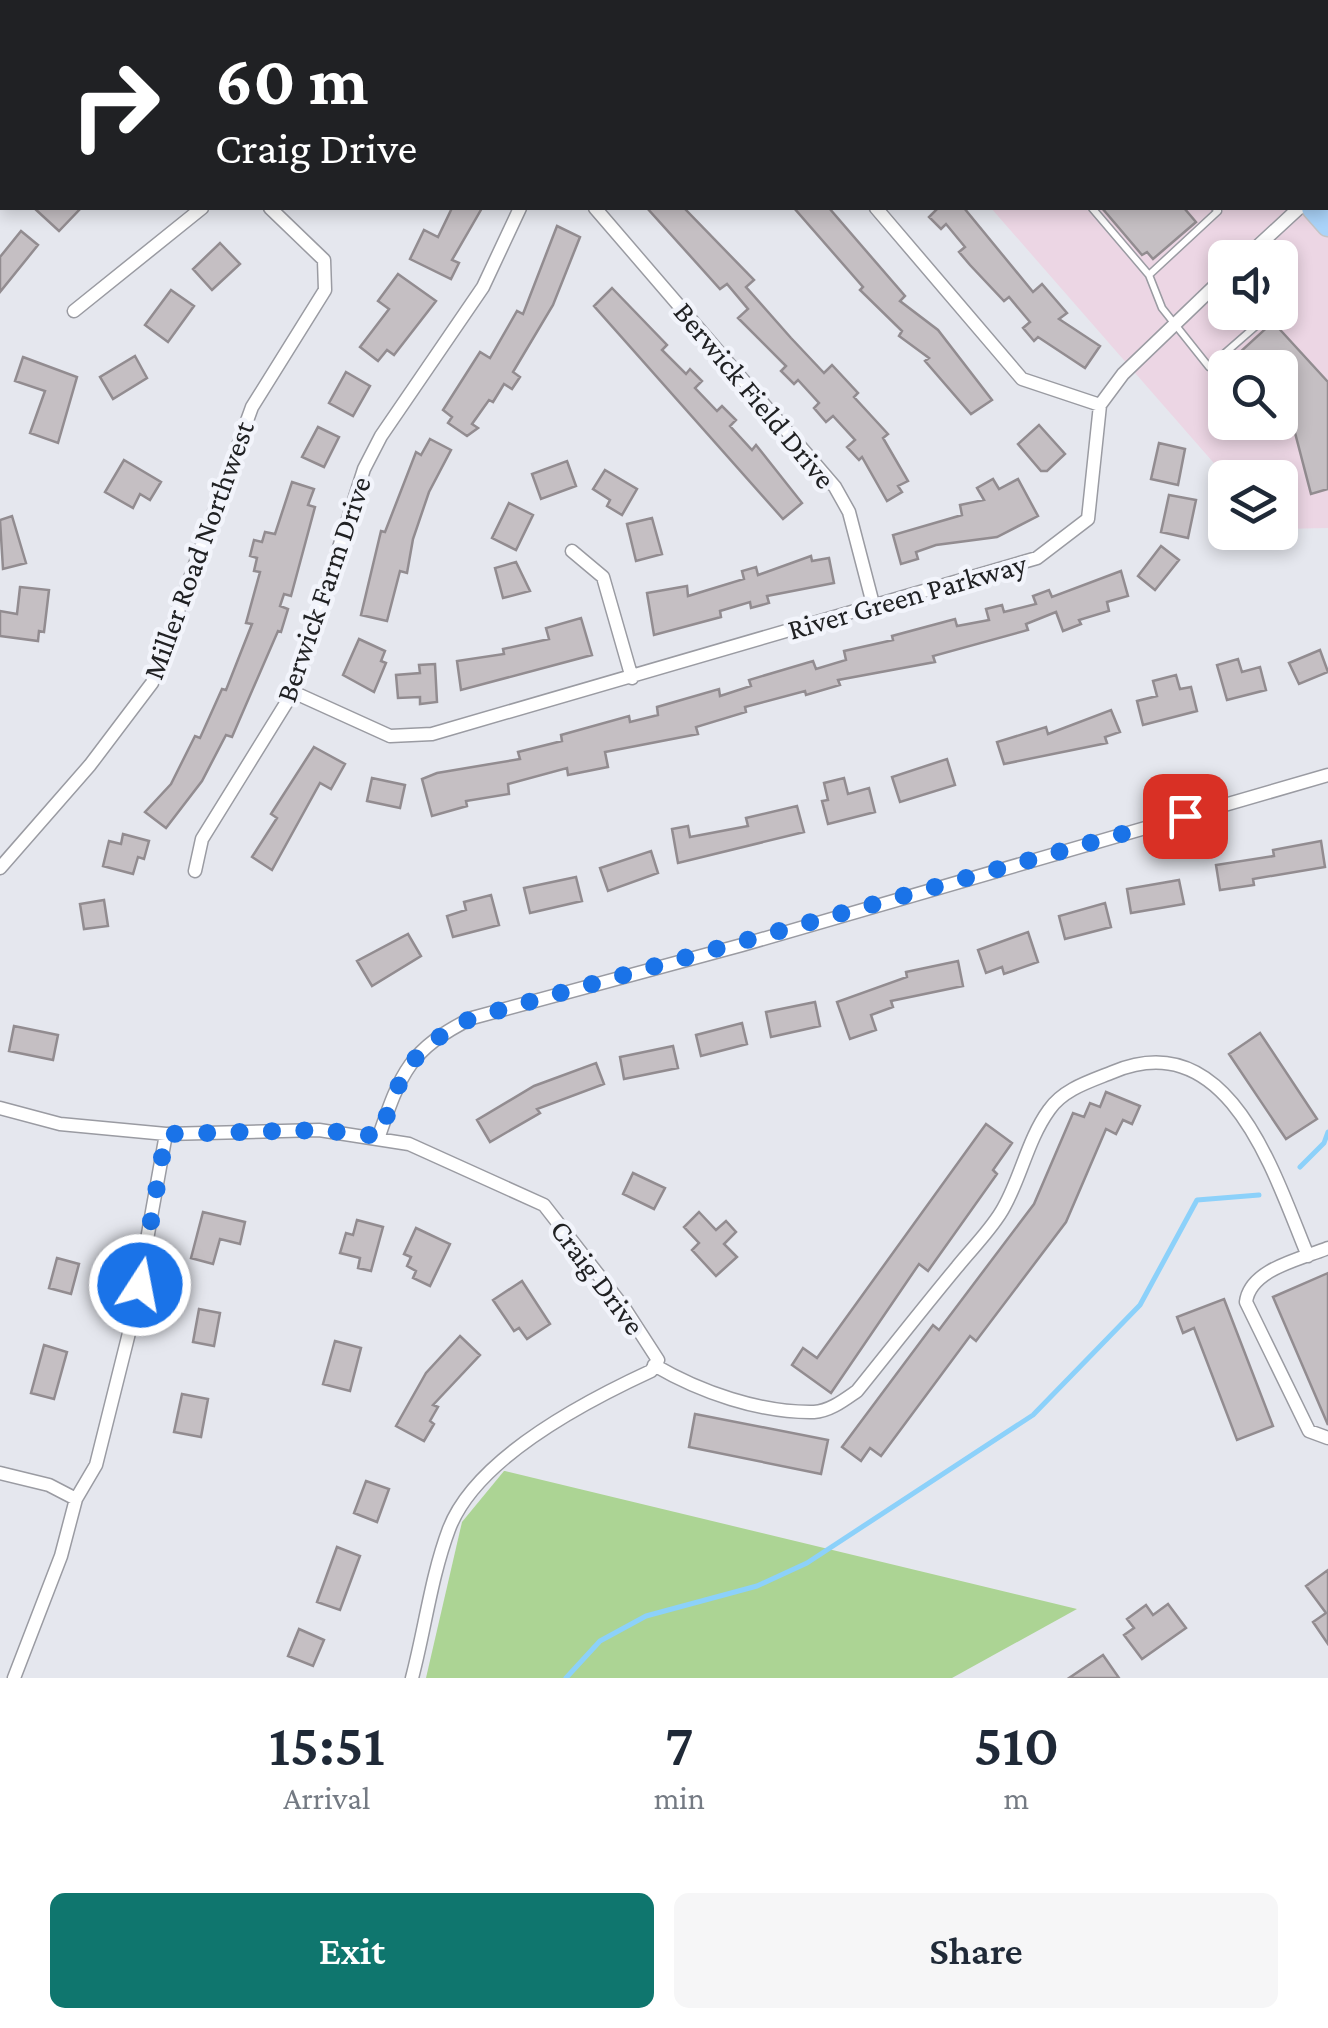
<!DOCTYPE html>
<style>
body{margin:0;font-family:"Crimson Pro",serif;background:#f6f6f7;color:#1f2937;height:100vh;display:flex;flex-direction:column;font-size:38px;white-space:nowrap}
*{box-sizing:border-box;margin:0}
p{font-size:32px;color:#747a83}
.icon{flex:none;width:55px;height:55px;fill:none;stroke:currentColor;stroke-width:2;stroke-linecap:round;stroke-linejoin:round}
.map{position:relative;height:1678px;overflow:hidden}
.details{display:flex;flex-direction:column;background:#fff;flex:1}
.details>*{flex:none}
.guide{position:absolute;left:0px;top:0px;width:1330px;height:210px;box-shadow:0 5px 15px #0003;background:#202124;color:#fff;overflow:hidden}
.buttons{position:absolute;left:1208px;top:240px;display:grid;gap:20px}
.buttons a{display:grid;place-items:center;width:90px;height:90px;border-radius:15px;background:#fff;box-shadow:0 5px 15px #0003;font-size:50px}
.pin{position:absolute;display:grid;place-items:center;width:85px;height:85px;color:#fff;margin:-42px;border-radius:20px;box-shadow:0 5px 15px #0006}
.me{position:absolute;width:110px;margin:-55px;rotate:11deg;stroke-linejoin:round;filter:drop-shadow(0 0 8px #0008)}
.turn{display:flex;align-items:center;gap:35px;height:210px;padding:0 50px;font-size:45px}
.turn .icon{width:130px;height:130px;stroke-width:2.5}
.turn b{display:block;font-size:70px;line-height:85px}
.eta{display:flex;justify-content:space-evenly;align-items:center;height:170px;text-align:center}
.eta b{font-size:60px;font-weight:600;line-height:70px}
.button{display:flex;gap:20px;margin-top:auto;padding:20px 50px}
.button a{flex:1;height:115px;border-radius:15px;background:#0f766e;color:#fff;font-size:40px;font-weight:600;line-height:115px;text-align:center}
.button a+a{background:#f6f6f7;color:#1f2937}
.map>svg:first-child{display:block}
</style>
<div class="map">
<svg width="1328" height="1678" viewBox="0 0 1328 1678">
<rect width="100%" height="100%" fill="#e5e7ee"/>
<path fill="#ecd6e4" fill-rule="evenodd" d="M 811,0 L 1328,0 L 1328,528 L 1280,529 L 1280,478 L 1226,477 L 991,208 L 1328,208 L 1328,2 ZM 1225,258 L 1280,258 L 1280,312 L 1225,312 ZM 1225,368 L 1280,368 L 1280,422 L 1225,422 Z"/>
<path fill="#acd494" d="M 504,1471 L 505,1471 L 1077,1609 L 952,1678 L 426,1678 L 462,1522 Z"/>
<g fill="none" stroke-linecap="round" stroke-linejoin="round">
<path stroke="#8cd1fa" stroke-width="5" d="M 1300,1167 L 1324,1143 L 1328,1132
M 566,1678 L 600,1641 L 646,1616 L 757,1586 L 807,1563 L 1033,1415 L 1140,1305 L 1197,1200 L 1259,1195"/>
</g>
<path fill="#c5bfc3" stroke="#928c90" stroke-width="2.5" d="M 34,208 L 81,208 L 59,231 Z
M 452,208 L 482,208 L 452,260 L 459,263 L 451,279 L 410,259 L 424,230 L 438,237 Z
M 647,208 L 684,208 L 754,280 L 746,287 L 791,338 L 824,373 L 832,365 L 858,393 L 854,397 L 888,434 L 883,438 L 908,481 L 898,486 L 902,492 L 887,501 L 862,457 L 859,460 L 847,447 L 855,440 L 833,416 L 826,422 L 814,408 L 819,403 L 798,380 L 794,384 L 781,371 L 786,366 L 738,318 L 748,309 L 727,284 L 720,289 Z
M 794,208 L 829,208 L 905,296 L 900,301 L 938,330 L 992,400 L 971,414 L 925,361 L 929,358 L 899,336 L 902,331 L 860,290 L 863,287 Z
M 938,208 L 964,208 L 1033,292 L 1042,284 L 1067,313 L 1059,319 L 1100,346 L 1085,368 L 1038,337 L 1034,341 L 1023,328 L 1030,322 L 1009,297 L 1004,301 L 970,265 L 959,252 L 965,247 L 946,224 L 941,229 L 929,217 Z
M 1102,208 L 1184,208 L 1196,222 L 1153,259 L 1147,252 L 1142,255 Z
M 557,226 L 580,237 L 553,305 L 513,372 L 520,377 L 512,389 L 504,384 L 493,402 L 489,400 L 472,424 L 478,428 L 467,436 L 448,423 L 452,417 L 443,410 L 480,352 L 490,358 L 517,311 L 523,314 Z
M 21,231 L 38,245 L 0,292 L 0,257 Z
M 220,243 L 240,264 L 212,290 L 193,269 Z
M 398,274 L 436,301 L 394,355 L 387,350 L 378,361 L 360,347 L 389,309 L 378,301 Z
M 612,288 L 667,345 L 662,350 L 686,374 L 690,369 L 702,381 L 695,388 L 717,411 L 722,406 L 736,420 L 730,426 L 752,450 L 756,445 L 802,503 L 783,519 L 594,306 Z
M 171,290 L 194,306 L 168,342 L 145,325 Z
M 1273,322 L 1328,382 L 1328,489 L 1311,494 L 1288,406 L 1280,398 L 1280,368 L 1252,368 L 1239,353 Z
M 135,356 L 147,378 L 113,399 L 100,377 Z
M 23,357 L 77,377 L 58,443 L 30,433 L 45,391 L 15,381 Z
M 346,372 L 370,386 L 353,416 L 329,403 Z
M 1039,425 L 1065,454 L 1047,471 L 1041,471 L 1018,444 Z
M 318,427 L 339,437 L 324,467 L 302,457 Z
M 430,439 L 451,450 L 429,492 L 413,539 L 407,573 L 400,571 L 387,621 L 361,615 L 381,531 L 385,532 L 416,452 L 421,455 Z
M 1159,443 L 1185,449 L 1178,485 L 1151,479 Z
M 124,460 L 161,482 L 150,500 L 140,494 L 133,508 L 105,492 Z
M 567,461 L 576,486 L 541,499 L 532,474 Z
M 605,470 L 637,489 L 622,515 L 607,506 L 610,500 L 593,489 Z
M 993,479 L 999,489 L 1018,479 L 1038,516 L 997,537 L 936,545 L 916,552 L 918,559 L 901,564 L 893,535 L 962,515 L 960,505 L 984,500 L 977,488 Z
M 292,482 L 314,489 L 308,505 L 315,507 L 291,596 L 284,594 L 280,606 L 288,609 L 281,632 L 278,631 L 232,737 L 226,735 L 202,781 L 166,828 L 145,812 L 171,784 L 195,736 L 200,738 L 222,689 L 226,690 L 252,624 L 246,623 L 260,572 L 254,571 L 257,558 L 250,556 L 254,540 L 262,542 L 265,532 L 275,534 Z
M 1169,495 L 1196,500 L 1188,538 L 1161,532 Z
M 509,503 L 533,515 L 516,550 L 492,538 Z
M 12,516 L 26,563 L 3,569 L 0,520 Z
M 652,518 L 662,554 L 636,561 L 627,524 Z
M 1161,546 L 1179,560 L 1155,590 L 1138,576 Z
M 811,556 L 812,561 L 829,558 L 834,583 L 767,596 L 769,603 L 751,608 L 750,602 L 720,611 L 721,617 L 654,635 L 647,593 L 687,586 L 688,596 L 744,579 L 742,571 L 756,567 L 758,575 Z
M 516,562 L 530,591 L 503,598 L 495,568 Z
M 1121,571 L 1128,596 L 1107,602 L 1109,611 L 1079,620 L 1081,624 L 1063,631 L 1056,612 L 1026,624 L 1028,630 L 933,656 L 935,662 L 838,680 L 840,685 L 806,695 L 805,691 L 745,707 L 746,712 L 696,727 L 698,734 L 605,752 L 608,767 L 568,775 L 567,768 L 508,784 L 509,794 L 466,801 L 467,806 L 432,816 L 422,779 L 437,773 L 520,759 L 518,752 L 562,741 L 561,735 L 629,716 L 630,722 L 658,715 L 657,707 L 719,689 L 720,696 L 751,686 L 749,680 L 813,661 L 816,669 L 846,660 L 844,651 L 893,640 L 892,636 L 944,622 L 955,619 L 957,626 L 989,620 L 986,609 L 1002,605 L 1004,612 L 1036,604 L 1033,596 L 1049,590 L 1052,597 Z
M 20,587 L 49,590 L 44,632 L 39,631 L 38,641 L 0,636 L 0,611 L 17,614 Z
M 581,618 L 592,655 L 461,690 L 457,661 L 504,654 L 503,649 L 549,639 L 546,628 Z
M 359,639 L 385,651 L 381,661 L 386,663 L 374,692 L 343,675 Z
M 1320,650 L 1328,672 L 1299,684 L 1289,663 Z
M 1238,659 L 1242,672 L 1260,667 L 1266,690 L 1227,700 L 1217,665 Z
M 435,664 L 437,702 L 420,704 L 420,697 L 398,698 L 396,675 L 420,673 L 419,665 Z
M 1176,675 L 1180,689 L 1191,687 L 1197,711 L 1143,725 L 1137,701 L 1157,696 L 1153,681 Z
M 1111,710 L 1120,732 L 1105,737 L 1107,743 L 1004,764 L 997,742 L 1046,727 L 1048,734 Z
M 314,747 L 345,764 L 331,789 L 320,783 L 272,870 L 252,857 L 277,818 L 271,814 Z
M 947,759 L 955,785 L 900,802 L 892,777 Z
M 372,778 L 405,785 L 400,808 L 367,801 Z
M 844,778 L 848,794 L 869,788 L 875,812 L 828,824 L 822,801 L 828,800 L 824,783 Z
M 797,806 L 804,832 L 678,863 L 672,829 L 688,826 L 690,837 L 748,826 L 746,818 Z
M 123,834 L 149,841 L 144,859 L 138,857 L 133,874 L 103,866 L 109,841 L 121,844 Z
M 1321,841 L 1325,867 L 1253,879 L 1254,885 L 1220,890 L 1216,865 L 1274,856 L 1273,850 Z
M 651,851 L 658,873 L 608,891 L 600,868 Z
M 576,877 L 582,901 L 530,913 L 524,888 Z
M 1179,880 L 1184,904 L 1131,913 L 1127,889 Z
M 491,895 L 499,925 L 453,937 L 447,916 L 466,910 L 464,902 Z
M 104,900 L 108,926 L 84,929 L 80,904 Z
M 1105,903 L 1111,927 L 1065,939 L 1059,916 Z
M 1028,932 L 1038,962 L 1004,974 L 1002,967 L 986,973 L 978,950 Z
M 408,934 L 421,956 L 372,986 L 357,961 Z
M 958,961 L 963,986 L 891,1001 L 893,1007 L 871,1015 L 876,1030 L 850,1039 L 837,1002 L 907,977 L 906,972 Z
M 815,1002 L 820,1026 L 771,1037 L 766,1012 Z
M 742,1023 L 747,1044 L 701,1056 L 696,1035 Z
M 14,1026 L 58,1035 L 53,1060 L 9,1051 Z
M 1260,1033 L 1317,1119 L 1286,1139 L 1229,1054 Z
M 673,1046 L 678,1068 L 624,1079 L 620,1057 Z
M 596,1063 L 604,1084 L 537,1109 L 540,1113 L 490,1142 L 477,1120 L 534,1086 Z
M 1106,1092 L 1140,1106 L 1132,1124 L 1123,1120 L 1116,1134 L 1106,1129 L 1066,1222 L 976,1341 L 970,1336 L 881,1456 L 870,1448 L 861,1461 L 842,1447 L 933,1325 L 939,1330 L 1034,1204 L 1073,1113 L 1084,1117 L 1090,1103 L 1100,1107 Z
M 986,1124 L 1012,1143 L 993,1170 L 997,1174 L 928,1271 L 919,1264 L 831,1393 L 792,1365 L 803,1348 L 817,1358 Z
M 633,1173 L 665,1188 L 654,1209 L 623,1194 Z
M 203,1212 L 245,1222 L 240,1244 L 220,1239 L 213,1264 L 191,1258 Z
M 699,1212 L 716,1230 L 726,1221 L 736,1232 L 724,1244 L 737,1257 L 716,1276 L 692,1250 L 699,1243 L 684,1227 Z
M 357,1220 L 383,1227 L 371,1271 L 358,1268 L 360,1258 L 340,1253 L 346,1233 L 353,1235 Z
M 416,1228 L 450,1244 L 430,1286 L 413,1278 L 416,1271 L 407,1266 L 411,1257 L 404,1254 Z
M 57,1258 L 79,1264 L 71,1294 L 49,1288 Z
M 1328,1273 L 1328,1425 L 1273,1297 Z
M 522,1281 L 550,1324 L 527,1339 L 519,1328 L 514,1331 L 493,1300 Z
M 1224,1299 L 1273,1426 L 1237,1440 L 1194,1328 L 1183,1333 L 1177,1317 Z
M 199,1309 L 220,1313 L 214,1346 L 193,1342 Z
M 460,1336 L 480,1355 L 433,1405 L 438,1407 L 430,1421 L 434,1424 L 424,1441 L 396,1426 L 426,1373 Z
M 335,1341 L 361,1348 L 350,1391 L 323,1384 Z
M 44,1345 L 67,1352 L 54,1399 L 31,1393 Z
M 182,1394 L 208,1399 L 201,1437 L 174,1432 Z
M 695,1414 L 828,1440 L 821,1474 L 689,1447 Z
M 366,1481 L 389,1489 L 377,1522 L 354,1513 Z
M 337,1547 L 360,1556 L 340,1610 L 317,1602 Z
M 1328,1570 L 1328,1644 L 1313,1622 L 1326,1613 L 1306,1586 Z
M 1168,1604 L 1186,1628 L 1142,1659 L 1124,1635 L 1134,1628 L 1127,1619 L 1146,1605 L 1153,1615 Z
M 299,1629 L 324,1640 L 313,1666 L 288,1656 Z
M 1103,1655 L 1119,1678 L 1069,1678 Z"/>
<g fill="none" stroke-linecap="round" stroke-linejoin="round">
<g stroke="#9a9ba2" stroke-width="9">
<path id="lane" d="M 916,0 L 918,2
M 1039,0 L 1041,2
M 956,2 L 958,0
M 1243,2 L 1245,0
M 1092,208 L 1149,275
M 1215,208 L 1218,211 L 1149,275 L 1162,308 L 1209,367 L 1272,312
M 1280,305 L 1289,297"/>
</g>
<g stroke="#9a9ba2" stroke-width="15">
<path id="street" d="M 133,0 L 134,2
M 573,0 L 576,2
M 407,2 L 410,0
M 1328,183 L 1328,182
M 595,208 L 835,487 L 849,512 L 873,604
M 876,208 L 1022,379 L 1100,405
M 1245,258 L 1299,208
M 74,311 L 202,208
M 572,551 L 603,577 L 632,678
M 293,692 L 390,736 L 432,734 L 1037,558 L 1088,519 L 1100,405 L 1123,374 L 1225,276
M 0,868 L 90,765 L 152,683 L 252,407 L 325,290 L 324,260 L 270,208
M 195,871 L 202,839 L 293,692 L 364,469 L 381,436 L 483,287 L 520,208
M 0,1108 L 60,1124 L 166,1134 L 319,1130 L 409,1144 L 544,1205 L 625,1309 L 658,1360 L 651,1371 C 586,1401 476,1458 449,1529 C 431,1577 425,1629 412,1678
M 379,1136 C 401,1072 410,1049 472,1018 L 742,945 L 1328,775
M 1328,1248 C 1301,1259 1250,1269 1246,1302 L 1309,1431 L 1328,1438
M 654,1365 C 700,1392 760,1413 814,1412 C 830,1411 844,1400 857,1391 C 890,1350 923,1308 957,1267 C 972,1248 993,1228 1004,1207 C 1021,1177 1028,1139 1049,1110 C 1063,1089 1091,1081 1113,1072 C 1230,1023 1275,1177 1308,1256
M 0,1473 L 49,1485 L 76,1499
M 14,1678 L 61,1556 L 76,1499 L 96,1465 L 133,1317 L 166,1134"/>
</g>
<g stroke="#c5c5c6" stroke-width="25">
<path id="highway" d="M 1135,0 L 1137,2
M 1180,0 L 1182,2
M 1313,208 L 1328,225"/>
</g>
<path stroke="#7a7b7f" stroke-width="2.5" stroke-dasharray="5 5" stroke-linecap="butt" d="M 1328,131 L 1328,130"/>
<use href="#lane" stroke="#fff" stroke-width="6"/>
<use href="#street" stroke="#fff" stroke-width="12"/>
<use href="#highway" stroke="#abd4fa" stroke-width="22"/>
</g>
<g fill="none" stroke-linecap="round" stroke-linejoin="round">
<path stroke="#1a73e8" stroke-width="18" stroke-dasharray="0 32.4" d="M 140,1285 L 166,1134 L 319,1130 L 380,1136 C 401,1072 410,1049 472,1018 L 1185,816"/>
</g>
<g text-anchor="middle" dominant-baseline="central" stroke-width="9" stroke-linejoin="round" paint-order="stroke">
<g font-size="30" fill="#202123" stroke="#f2f4fb">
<text transform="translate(755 395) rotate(50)">Berwick Field Drive</text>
<text transform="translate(198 550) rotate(-70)">Miller Road Northwest</text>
<text transform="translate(323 589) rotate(-71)">Berwick Farm Drive</text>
<text transform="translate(907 596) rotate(-16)">River Green Parkway</text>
<text transform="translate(598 1277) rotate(53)">Craig Drive</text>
</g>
</g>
</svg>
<div class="buttons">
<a><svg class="icon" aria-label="sound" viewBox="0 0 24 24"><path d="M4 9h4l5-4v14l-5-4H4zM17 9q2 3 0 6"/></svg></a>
<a><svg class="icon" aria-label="search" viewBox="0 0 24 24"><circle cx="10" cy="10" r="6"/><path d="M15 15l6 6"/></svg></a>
<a><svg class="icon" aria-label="layers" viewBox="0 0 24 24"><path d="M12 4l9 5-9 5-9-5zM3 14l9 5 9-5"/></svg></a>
</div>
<div class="pin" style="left:1185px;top:816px;background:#d93025"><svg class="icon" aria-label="arrive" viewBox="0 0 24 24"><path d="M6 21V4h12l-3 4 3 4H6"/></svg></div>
<svg class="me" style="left:140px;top:1285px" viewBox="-20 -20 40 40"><circle r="17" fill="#1a73e8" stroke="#fff" stroke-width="3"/><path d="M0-11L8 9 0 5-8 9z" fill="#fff"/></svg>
<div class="guide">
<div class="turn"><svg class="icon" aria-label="right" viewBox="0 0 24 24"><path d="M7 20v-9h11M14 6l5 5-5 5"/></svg><div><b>60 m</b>Craig Drive</div></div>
</div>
</div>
<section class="details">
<div class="eta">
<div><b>15:51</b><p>Arrival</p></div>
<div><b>7</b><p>min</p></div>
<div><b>510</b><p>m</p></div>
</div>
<div class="button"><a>Exit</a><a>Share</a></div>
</section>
